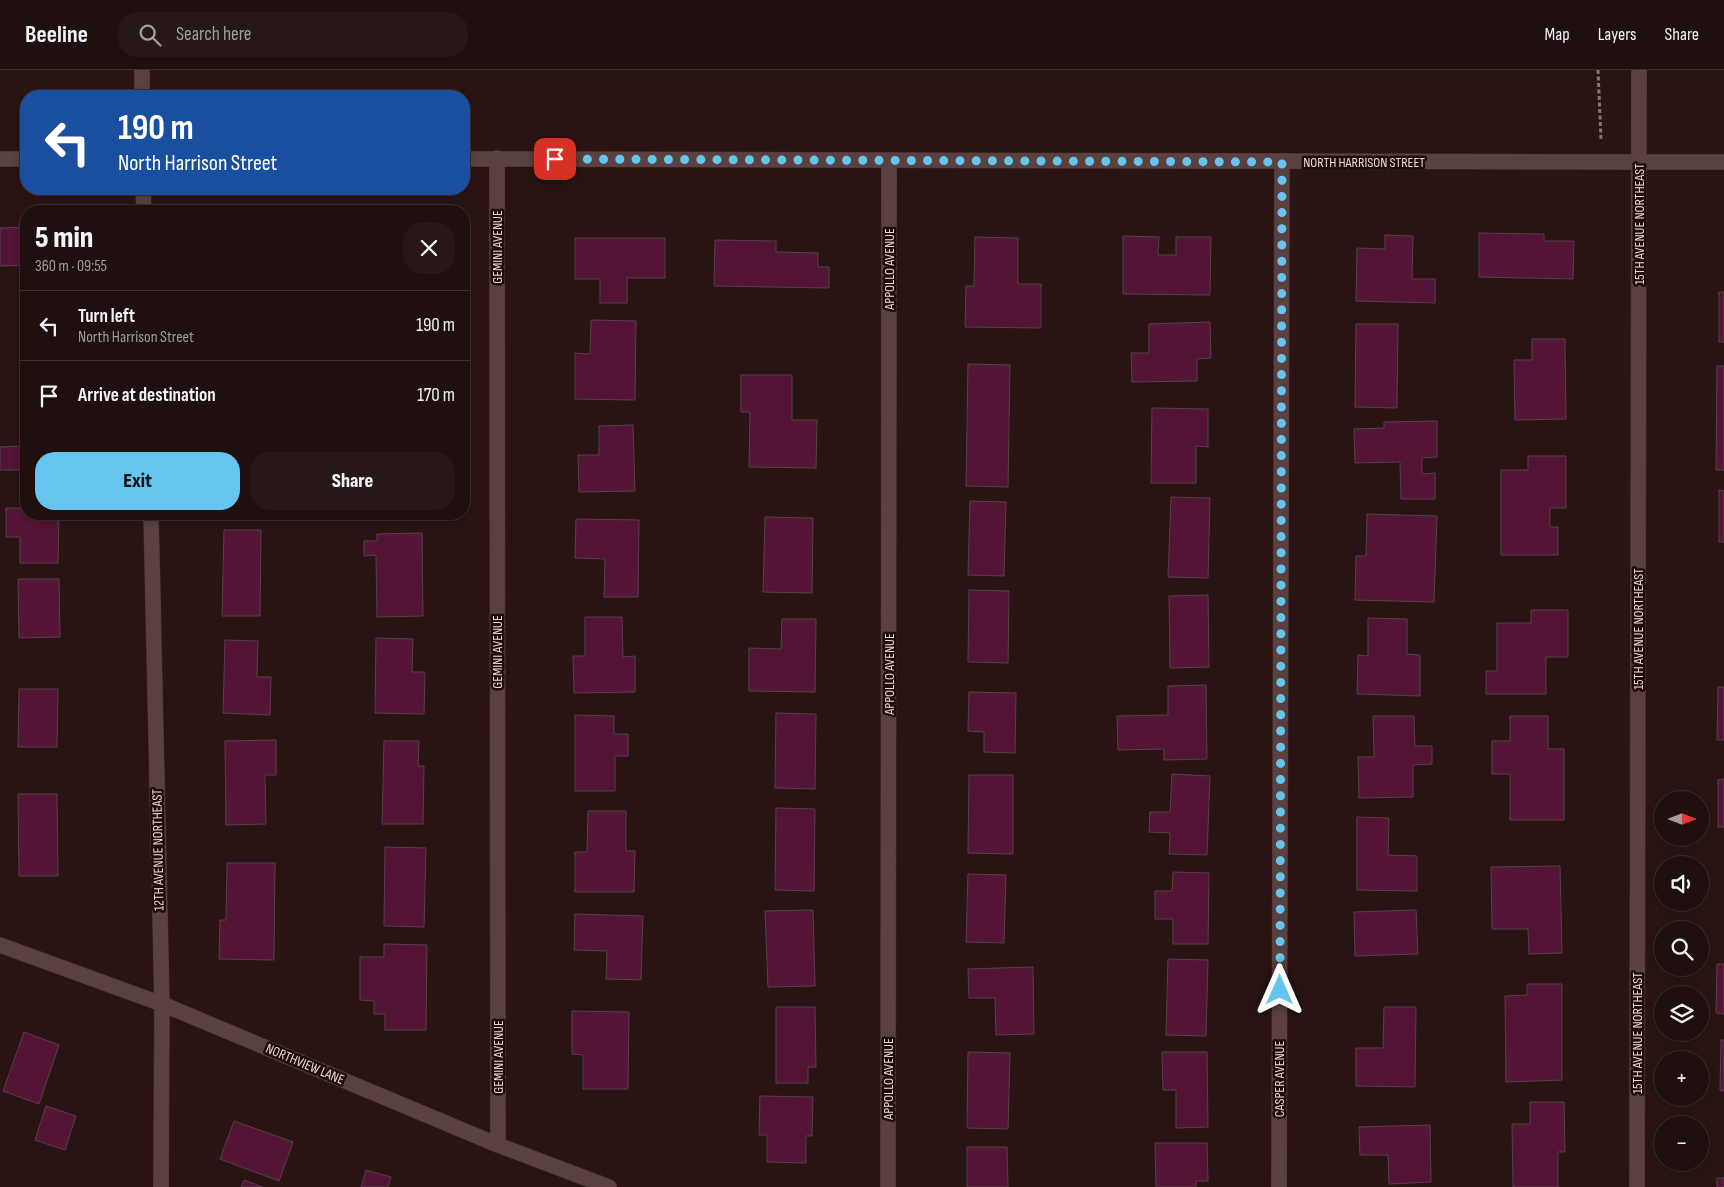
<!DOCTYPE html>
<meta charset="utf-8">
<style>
body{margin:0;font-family:"Sofia Sans Condensed",sans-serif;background:#271817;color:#f1f3f6;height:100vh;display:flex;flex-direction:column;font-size:19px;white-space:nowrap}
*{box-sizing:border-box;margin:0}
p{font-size:16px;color:#a19c9e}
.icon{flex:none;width:28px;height:28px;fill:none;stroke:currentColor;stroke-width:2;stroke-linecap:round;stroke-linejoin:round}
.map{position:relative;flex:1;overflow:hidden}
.details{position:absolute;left:20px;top:135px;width:450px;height:315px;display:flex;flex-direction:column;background:#1f0f0e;border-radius:20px;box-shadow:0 2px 8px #0003,0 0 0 1px #3c2f2e}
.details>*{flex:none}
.banner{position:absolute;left:20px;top:20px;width:450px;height:105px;border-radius:20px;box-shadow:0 2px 8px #0003,0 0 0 1px #3c2f2e;background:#1a4fa0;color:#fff;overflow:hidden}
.needle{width:32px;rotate:90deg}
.controls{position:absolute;left:1654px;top:721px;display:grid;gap:10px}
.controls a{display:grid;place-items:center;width:55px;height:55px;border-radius:50%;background:#1f0f0e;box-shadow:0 2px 8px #0003,0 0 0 1px #3c2f2e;font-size:25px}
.pin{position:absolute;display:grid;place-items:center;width:42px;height:42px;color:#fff;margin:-21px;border-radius:10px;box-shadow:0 2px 8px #0006}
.me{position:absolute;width:55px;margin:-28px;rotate:0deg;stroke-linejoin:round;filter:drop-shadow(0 0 4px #0008)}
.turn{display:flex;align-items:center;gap:18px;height:105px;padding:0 15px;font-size:22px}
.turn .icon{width:65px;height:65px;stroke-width:2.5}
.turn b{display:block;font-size:35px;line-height:42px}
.round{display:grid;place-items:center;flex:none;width:52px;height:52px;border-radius:20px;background:#271817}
.overview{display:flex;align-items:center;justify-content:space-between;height:85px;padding:0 15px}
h1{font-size:30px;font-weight:800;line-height:38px}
.button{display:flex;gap:10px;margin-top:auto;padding:10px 15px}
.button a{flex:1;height:58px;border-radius:20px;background:#65c5ee;color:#111;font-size:20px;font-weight:800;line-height:58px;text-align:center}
.button a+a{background:#271817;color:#f1f3f6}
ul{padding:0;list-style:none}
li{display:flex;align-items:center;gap:15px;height:70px;padding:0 15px;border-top:1px solid #3c2f2e}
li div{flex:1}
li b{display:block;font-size:19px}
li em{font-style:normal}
header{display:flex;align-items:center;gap:30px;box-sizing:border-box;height:70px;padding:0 25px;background:#1f0f0e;border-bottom:1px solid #3c2f2e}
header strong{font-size:24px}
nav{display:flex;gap:28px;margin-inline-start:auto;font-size:18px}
.search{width:350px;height:45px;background:#271817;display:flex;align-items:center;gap:12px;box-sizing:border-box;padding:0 18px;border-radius:20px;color:#a19c9e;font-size:19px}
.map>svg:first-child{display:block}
</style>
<header>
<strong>Beeline</strong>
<div class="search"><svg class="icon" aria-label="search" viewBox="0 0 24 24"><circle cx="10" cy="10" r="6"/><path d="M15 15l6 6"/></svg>Search here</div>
<nav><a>Map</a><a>Layers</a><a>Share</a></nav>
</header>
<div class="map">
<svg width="1724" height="1117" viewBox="0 0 1724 1117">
<rect width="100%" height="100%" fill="#291413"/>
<path fill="#531436" stroke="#57404a" d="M 26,157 L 26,195 L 0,196 L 0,158 Z
M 1479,163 L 1544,164 L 1544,171 L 1574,171 L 1573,209 L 1479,207 Z
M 1385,165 L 1413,166 L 1412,209 L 1435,209 L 1435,233 L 1356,231 L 1357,178 L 1385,179 Z
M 1123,166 L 1159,167 L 1158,185 L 1176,185 L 1176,167 L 1211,167 L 1210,225 L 1123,224 Z
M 975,167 L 1018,168 L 1018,214 L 1041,214 L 1041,258 L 965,257 L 966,216 L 974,216 Z
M 575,168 L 665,168 L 665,208 L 627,208 L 627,233 L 600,233 L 600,209 L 575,209 Z
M 715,170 L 776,171 L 776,182 L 818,183 L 818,197 L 829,197 L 829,218 L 714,216 Z
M 1719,222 L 1724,222 L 1724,272 L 1719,272 Z
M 22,233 L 26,233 L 26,312 L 21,312 Z
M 591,250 L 636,251 L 635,330 L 575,329 L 575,283 L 590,284 Z
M 1210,252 L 1211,288 L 1197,289 L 1197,311 L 1132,312 L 1131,283 L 1149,283 L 1149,254 Z
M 1356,254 L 1398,254 L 1397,338 L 1355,337 Z
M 1532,269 L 1565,269 L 1566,349 L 1515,350 L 1514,290 L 1532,290 Z
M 968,294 L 1010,295 L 1008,417 L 966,416 Z
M 1717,296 L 1724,296 L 1724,400 L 1716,400 Z
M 741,305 L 792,305 L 792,350 L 817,350 L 816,398 L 749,397 L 750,342 L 741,342 Z
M 20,325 L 26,325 L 26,400 L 0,400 L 0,377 L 21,376 Z
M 1152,338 L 1208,339 L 1208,377 L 1196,376 L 1196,413 L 1151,413 Z
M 1437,351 L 1437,387 L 1422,388 L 1422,404 L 1435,403 L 1435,429 L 1401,429 L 1400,392 L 1355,393 L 1354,359 L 1384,358 L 1384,352 Z
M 633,355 L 635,421 L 579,422 L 578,385 L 599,385 L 599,356 Z
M 1528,386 L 1566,386 L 1566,438 L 1550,438 L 1550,457 L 1558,457 L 1558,485 L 1501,485 L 1501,400 L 1528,400 Z
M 1719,420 L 1724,421 L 1724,472 L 1719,472 Z
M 1171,427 L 1210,428 L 1208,508 L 1168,507 Z
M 970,431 L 1006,432 L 1004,506 L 968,505 Z
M 6,438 L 26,438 L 26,444 L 59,444 L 58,493 L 20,493 L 20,467 L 6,467 Z
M 1367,444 L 1437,446 L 1434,532 L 1355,530 L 1356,486 L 1366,486 Z
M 765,447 L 813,448 L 812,523 L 763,522 Z
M 576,449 L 639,450 L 638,527 L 604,527 L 605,489 L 575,488 Z
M 224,460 L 261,460 L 260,546 L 222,546 Z
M 422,463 L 423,546 L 377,547 L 376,485 L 364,486 L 364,471 L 377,471 L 377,464 Z
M 18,509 L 59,509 L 60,567 L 19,568 Z
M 969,520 L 1009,521 L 1008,593 L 968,592 Z
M 1208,525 L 1209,597 L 1170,598 L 1169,526 Z
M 1531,540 L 1568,540 L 1568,587 L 1546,587 L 1546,624 L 1486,624 L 1486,601 L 1497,601 L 1497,553 L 1531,553 Z
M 585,547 L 622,547 L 623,587 L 635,586 L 635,622 L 574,623 L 573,586 L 585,586 Z
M 1368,548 L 1407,549 L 1407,584 L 1420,585 L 1420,626 L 1357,624 L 1358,585 L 1368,586 Z
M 782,549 L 816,549 L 815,622 L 749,621 L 749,578 L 781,579 Z
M 376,568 L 413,569 L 412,602 L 425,602 L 424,644 L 375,643 Z
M 225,570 L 258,571 L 257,607 L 271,607 L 270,645 L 223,643 Z
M 1206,615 L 1207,689 L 1164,690 L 1164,679 L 1118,680 L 1117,646 L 1168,645 L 1168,616 Z
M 1718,617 L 1724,617 L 1724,670 L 1717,670 Z
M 19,619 L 58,619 L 57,677 L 18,677 Z
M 969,622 L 1016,623 L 1015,683 L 984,682 L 984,662 L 968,661 Z
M 776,643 L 816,644 L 815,719 L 775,718 Z
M 575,645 L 614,646 L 614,664 L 628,664 L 628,686 L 615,686 L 615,721 L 575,721 Z
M 1373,646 L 1414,646 L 1415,676 L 1432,676 L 1432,694 L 1413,695 L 1413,727 L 1359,728 L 1358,687 L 1374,687 Z
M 1510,646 L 1548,646 L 1548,679 L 1564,679 L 1564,750 L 1510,750 L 1510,704 L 1492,704 L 1492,671 L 1510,671 Z
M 276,670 L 276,705 L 265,705 L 266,754 L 226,755 L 225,671 Z
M 384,671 L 419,671 L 418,696 L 424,696 L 423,754 L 382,754 Z
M 1172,704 L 1210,706 L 1207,785 L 1169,784 L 1170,763 L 1149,762 L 1150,742 L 1170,742 Z
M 969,705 L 1013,705 L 1013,784 L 968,783 Z
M 1724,709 L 1724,757 L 1718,757 L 1718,710 Z
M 18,724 L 57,724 L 58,806 L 19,806 Z
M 776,738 L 815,739 L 814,821 L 775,820 Z
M 588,741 L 626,741 L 626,781 L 635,781 L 634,822 L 575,822 L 575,782 L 587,782 Z
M 1357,747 L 1389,748 L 1388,785 L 1417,786 L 1417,821 L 1357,820 Z
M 385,777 L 426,778 L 424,857 L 384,856 Z
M 227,793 L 275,793 L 274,890 L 219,889 L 220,850 L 226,850 Z
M 1560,796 L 1562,883 L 1529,884 L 1528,859 L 1492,859 L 1491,797 Z
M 1173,802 L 1209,803 L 1208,874 L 1173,874 L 1173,849 L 1155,849 L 1155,821 L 1172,821 Z
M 968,804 L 1006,805 L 1004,873 L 966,872 Z
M 813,840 L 815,916 L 768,917 L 765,841 Z
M 1416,840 L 1418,884 L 1355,886 L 1354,842 Z
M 575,844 L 643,846 L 641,910 L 606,909 L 607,881 L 574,880 Z
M 384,874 L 427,875 L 426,960 L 385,960 L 385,944 L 374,944 L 374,931 L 360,930 L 360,887 L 384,887 Z
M 1168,889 L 1208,890 L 1206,966 L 1166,965 Z
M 1717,894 L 1724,894 L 1724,944 L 1716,943 Z
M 1033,897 L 1034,964 L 996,965 L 995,928 L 969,928 L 968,899 Z
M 1527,914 L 1562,914 L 1562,1010 L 1506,1012 L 1505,926 L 1527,925 Z
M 776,937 L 815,937 L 816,997 L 808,997 L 808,1013 L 776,1013 Z
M 1384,937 L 1416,937 L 1415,1017 L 1356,1016 L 1356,978 L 1383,978 Z
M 572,941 L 629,942 L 628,1019 L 583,1019 L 583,985 L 572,984 Z
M 24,962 L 59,975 L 39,1034 L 3,1021 Z
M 1721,970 L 1724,970 L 1724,1021 L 1720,1020 Z
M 968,982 L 1010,983 L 1008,1059 L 967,1058 Z
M 1162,982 L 1207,982 L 1208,1057 L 1176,1058 L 1176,1020 L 1163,1020 Z
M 760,1026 L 813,1027 L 812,1066 L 806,1066 L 806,1093 L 767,1092 L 767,1065 L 759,1065 Z
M 1530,1032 L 1564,1032 L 1565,1082 L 1558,1082 L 1558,1117 L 1513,1117 L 1512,1054 L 1530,1054 Z
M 46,1036 L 76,1046 L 65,1080 L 35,1070 Z
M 234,1051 L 293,1072 L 279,1111 L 220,1089 Z
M 1430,1055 L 1431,1112 L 1389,1114 L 1388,1085 L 1360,1085 L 1359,1057 Z
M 1155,1073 L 1207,1073 L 1208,1111 L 1196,1111 L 1196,1117 L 1156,1117 Z
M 967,1077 L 1007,1077 L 1008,1117 L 967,1117 Z
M 366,1100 L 391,1107 L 388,1117 L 361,1117 Z
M 1717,1108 L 1724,1108 L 1724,1117 L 1717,1117 Z
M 244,1110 L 263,1117 L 241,1117 Z"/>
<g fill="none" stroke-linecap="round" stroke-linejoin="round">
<g stroke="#403232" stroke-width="16">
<path id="minor" d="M 142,0 L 142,26
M 497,88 L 498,1075
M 1639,92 L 1724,92
M 143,119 L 144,141
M 151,444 L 162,934 L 161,1117
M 0,875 L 162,934 L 498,1075 L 609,1117
M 888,1117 L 889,90
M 1279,1117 L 1282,91"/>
</g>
<g stroke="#403232" stroke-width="16">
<path id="tertiary" d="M 0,89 L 26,89
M 464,89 L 1639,92
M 1637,1117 L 1639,0"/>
</g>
<path stroke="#867473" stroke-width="3" stroke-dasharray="4 2.5" stroke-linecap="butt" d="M 1598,0 L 1601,69"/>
<use href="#minor" stroke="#5a413f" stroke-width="15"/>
<use href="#tertiary" stroke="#5a413f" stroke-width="15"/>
</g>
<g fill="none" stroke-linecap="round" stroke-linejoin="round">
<path stroke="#65c5ee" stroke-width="9" stroke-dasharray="0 16.2" d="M 555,89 L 1282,92 L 1280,920"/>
</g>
<g text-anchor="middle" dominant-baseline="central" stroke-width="5" stroke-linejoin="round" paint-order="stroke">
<g font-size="14" fill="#eadbda" stroke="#1f0b0a">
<text x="1364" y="92">NORTH HARRISON STREET</text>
<text transform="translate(1639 154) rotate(-90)">15TH AVENUE NORTHEAST</text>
<text transform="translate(497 177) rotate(-90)">GEMINI AVENUE</text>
<text transform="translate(889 199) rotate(-90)">APPOLLO AVENUE</text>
<text transform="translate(1638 559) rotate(-90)">15TH AVENUE NORTHEAST</text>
<text transform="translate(497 582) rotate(-90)">GEMINI AVENUE</text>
<text transform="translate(889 604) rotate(-90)">APPOLLO AVENUE</text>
<text transform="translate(158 780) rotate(-91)">12TH AVENUE NORTHEAST</text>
<text transform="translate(1637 963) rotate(-90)">15TH AVENUE NORTHEAST</text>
<text transform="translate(498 987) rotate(-90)">GEMINI AVENUE</text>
<text transform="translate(305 994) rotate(23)">NORTHVIEW LANE</text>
<text transform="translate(888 1009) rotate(-90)">APPOLLO AVENUE</text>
<text transform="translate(1279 1009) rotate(-90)">CASPER AVENUE</text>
</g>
</g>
</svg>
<div class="controls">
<a><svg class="needle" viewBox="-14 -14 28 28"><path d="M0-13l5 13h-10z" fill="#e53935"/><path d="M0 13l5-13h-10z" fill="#a19c9e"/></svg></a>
<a><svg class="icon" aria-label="sound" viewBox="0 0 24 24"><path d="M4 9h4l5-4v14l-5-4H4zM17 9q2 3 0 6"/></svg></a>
<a><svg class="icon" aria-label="search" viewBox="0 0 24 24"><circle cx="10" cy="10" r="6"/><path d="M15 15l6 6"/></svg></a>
<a><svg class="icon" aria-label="layers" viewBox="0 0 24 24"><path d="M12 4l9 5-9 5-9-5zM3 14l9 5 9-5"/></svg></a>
<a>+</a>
<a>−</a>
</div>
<div class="pin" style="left:555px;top:89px;background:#d93025"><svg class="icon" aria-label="arrive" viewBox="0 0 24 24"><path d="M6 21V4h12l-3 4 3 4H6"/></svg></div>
<svg class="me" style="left:1280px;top:920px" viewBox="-20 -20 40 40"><path d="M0-17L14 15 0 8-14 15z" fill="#65c5ee" stroke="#fff" stroke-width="4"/></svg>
<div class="banner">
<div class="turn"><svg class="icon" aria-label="left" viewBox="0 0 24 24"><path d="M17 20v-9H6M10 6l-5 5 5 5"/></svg><div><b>190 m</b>North Harrison Street</div></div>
</div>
<section class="details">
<div class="overview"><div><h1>5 min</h1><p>360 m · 09:55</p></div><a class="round"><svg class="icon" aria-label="close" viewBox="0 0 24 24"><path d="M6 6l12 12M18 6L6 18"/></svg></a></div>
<ul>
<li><svg class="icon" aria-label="left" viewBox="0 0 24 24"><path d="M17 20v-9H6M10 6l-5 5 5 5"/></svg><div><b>Turn left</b><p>North Harrison Street</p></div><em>190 m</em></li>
<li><svg class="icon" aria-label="arrive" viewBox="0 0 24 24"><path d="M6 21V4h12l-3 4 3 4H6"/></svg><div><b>Arrive at destination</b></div><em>170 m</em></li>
</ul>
<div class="button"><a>Exit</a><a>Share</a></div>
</section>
</div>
